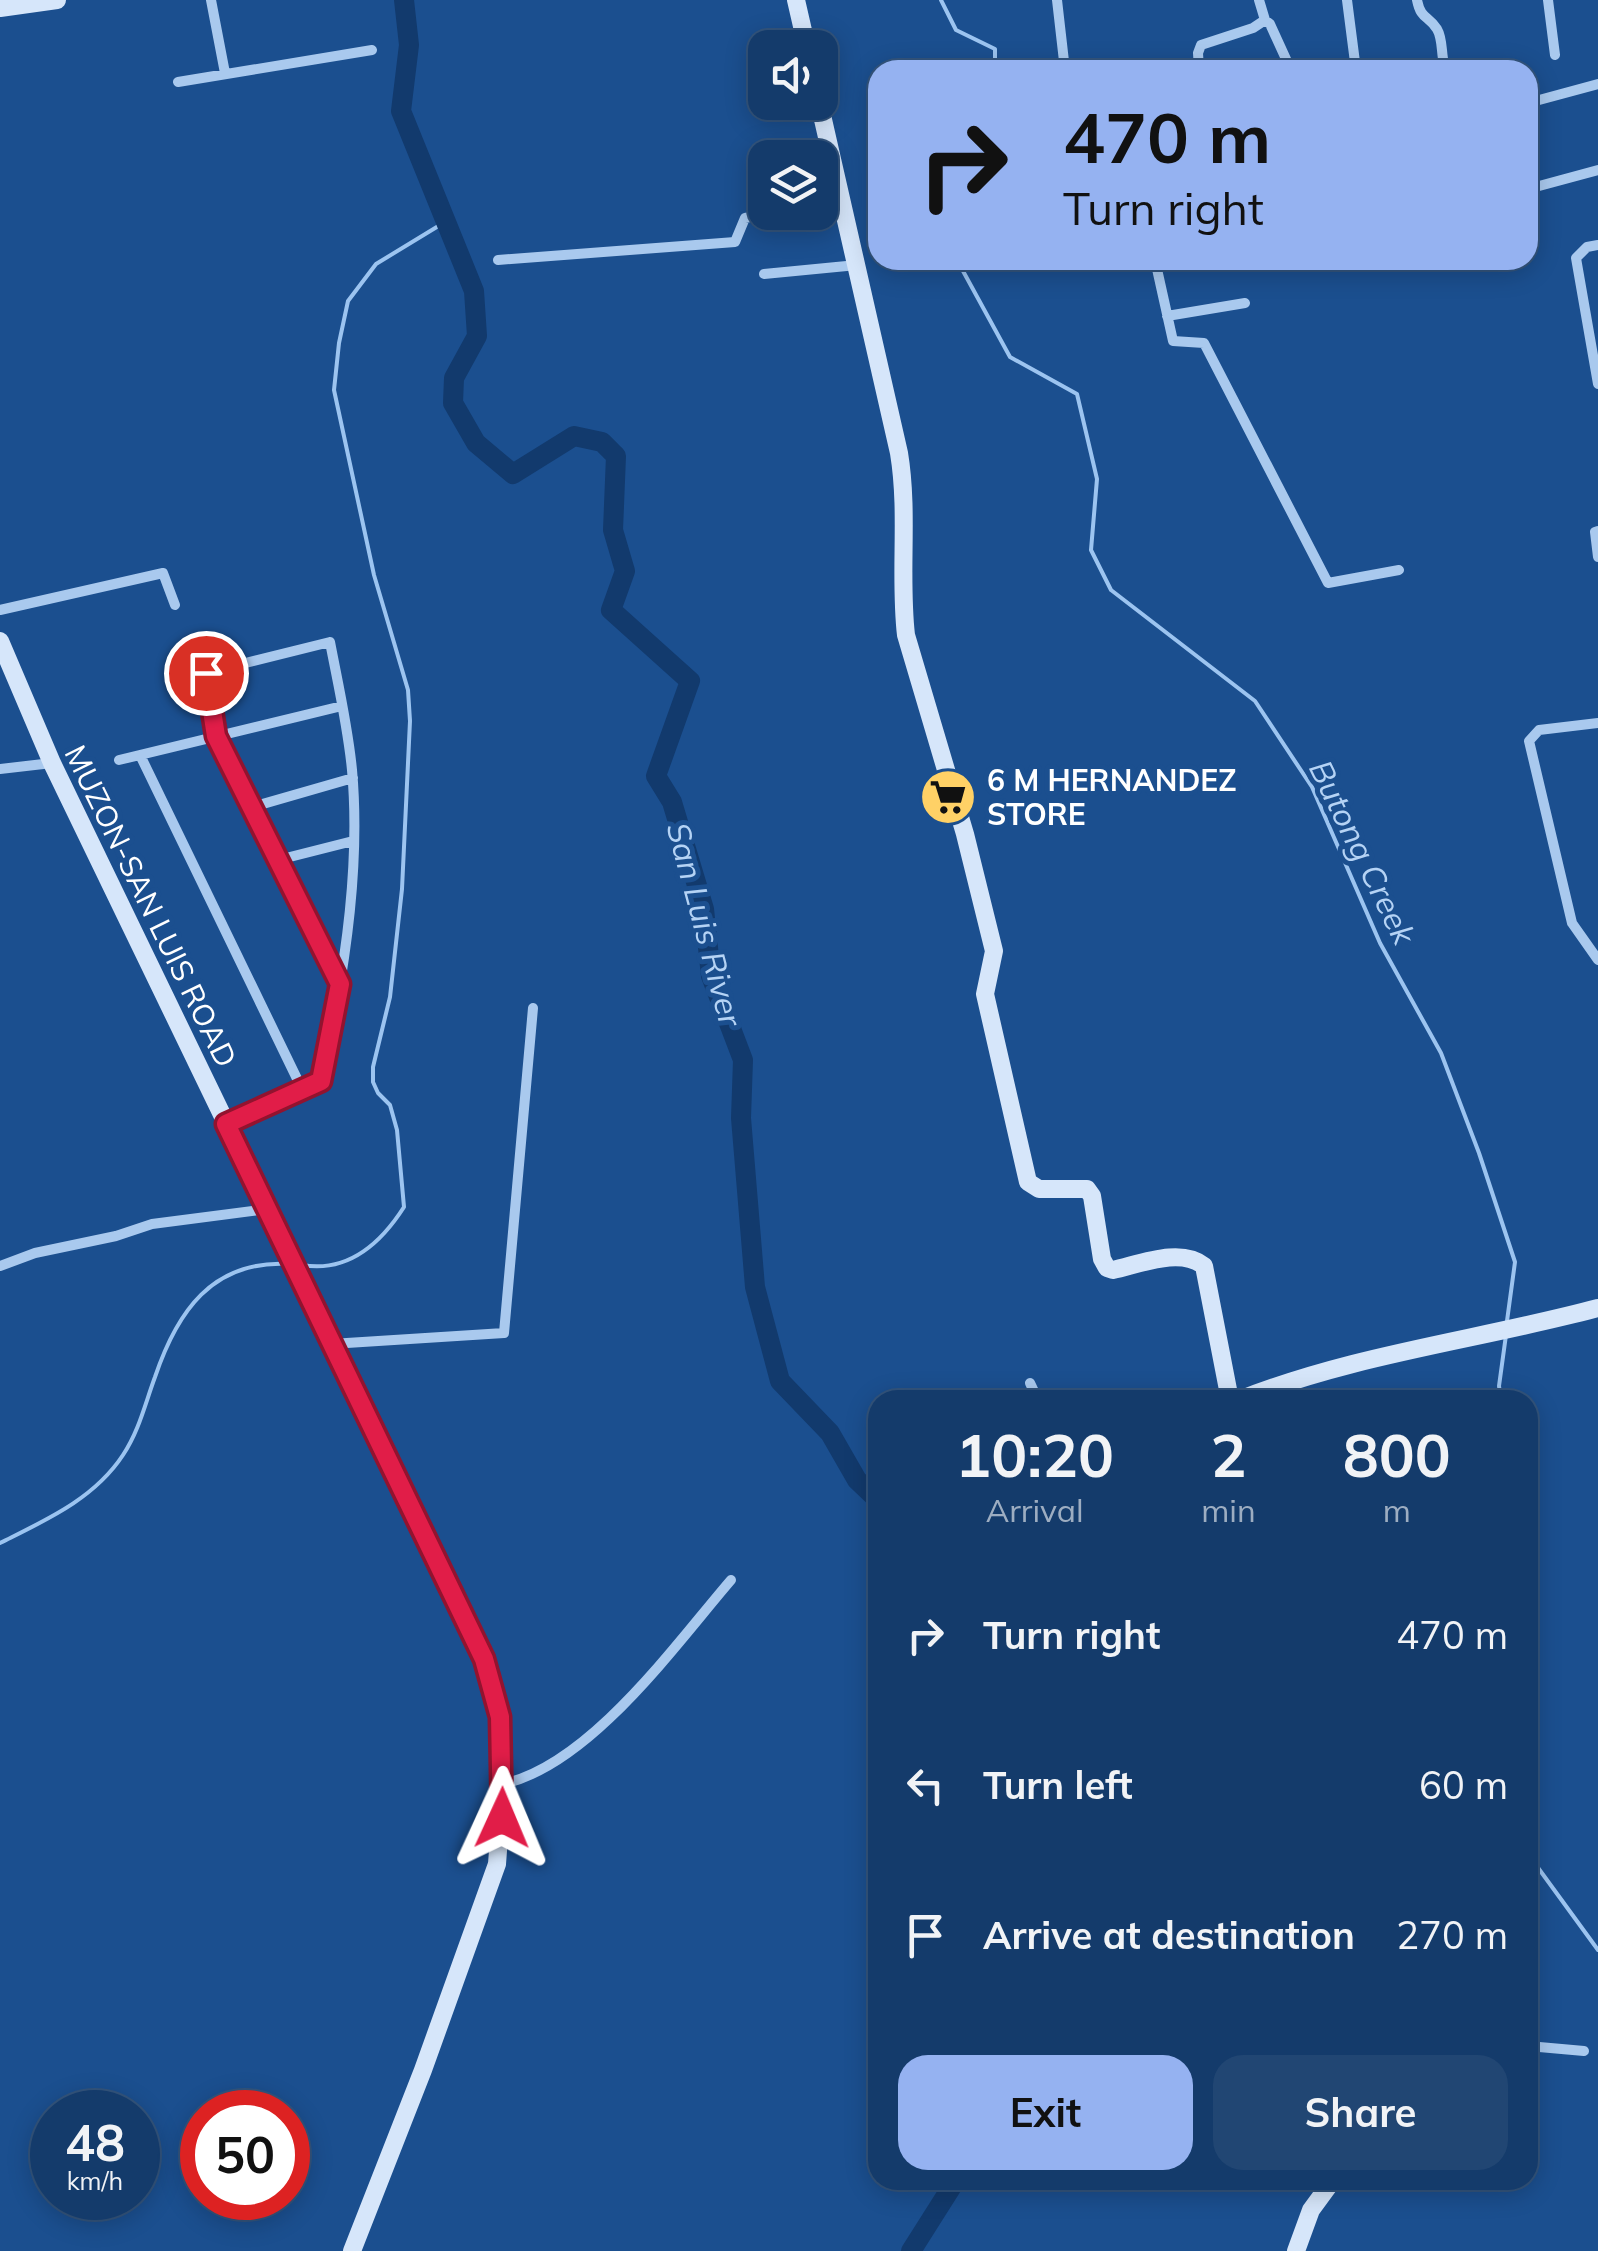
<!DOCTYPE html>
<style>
body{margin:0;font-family:Mulish,sans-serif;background:#214673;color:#f1f3f6;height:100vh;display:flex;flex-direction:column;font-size:38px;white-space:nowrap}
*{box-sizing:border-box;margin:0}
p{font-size:32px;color:#9dadc1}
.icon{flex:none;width:55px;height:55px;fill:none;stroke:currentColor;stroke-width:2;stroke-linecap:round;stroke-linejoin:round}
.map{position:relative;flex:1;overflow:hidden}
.side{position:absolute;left:868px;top:1390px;width:670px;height:800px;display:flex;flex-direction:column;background:#143b6b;border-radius:30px;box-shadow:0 5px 25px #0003,0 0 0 2px #33557e}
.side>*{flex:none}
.top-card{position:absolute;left:868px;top:60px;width:670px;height:210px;border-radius:30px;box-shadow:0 5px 25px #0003,0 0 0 2px #33557e;background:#95b2f1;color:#111;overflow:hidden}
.controls{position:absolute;left:748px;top:30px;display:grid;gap:20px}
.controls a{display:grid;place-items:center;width:90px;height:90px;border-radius:20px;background:#143b6b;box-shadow:0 5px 25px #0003,0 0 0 2px #33557e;font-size:50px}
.speed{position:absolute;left:30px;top:2090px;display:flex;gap:20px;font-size:50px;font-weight:700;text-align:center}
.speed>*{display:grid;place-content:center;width:130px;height:130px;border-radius:50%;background:#143b6b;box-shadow:0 5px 25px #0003,0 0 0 2px #33557e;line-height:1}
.speed small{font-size:25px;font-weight:400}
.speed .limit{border:15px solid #d22;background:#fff;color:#111}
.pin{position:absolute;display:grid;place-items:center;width:85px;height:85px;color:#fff;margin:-42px;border:5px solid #fff;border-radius:50%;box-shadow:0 2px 10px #0007}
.me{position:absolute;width:110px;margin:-55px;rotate:1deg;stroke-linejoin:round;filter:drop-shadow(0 0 8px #0008)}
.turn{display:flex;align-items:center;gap:35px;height:210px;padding:0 30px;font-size:45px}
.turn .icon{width:130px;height:130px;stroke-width:2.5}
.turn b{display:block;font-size:70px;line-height:85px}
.eta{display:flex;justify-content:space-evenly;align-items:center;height:170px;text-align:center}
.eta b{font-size:60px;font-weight:700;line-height:70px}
.button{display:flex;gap:20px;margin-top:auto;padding:20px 30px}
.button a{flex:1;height:115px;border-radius:30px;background:#95b2f1;color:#111;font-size:40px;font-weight:700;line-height:115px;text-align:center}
.button a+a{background:#214673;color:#f1f3f6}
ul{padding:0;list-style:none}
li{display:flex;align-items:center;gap:30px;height:150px;padding:0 30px}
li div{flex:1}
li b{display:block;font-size:38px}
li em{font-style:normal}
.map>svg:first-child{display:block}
</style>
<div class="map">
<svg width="1598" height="2251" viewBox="0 0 1598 2251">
<rect width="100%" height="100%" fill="#1b4f8f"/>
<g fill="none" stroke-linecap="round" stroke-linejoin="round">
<path stroke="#9cc4f0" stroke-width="4" d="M 941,0 L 956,30 L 995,49 L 995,70
M 957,260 L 1010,357 L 1077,394 L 1097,479 L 1091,550 L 1111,590 L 1255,701 L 1312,787 L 1380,943 L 1441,1053 L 1479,1153 L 1515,1262 L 1507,1321
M 302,1265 C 348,1273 381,1243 404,1207 L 397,1130 L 390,1105 L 378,1093 L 373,1082 L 373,1067 L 390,997 L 402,889 L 410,721 L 408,690 L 374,575 L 334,390 L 339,343 L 348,301 L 376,264 L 445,222
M 1501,1400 L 1499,1386 L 1506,1335
M 0,1543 C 46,1520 94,1499 123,1455 C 139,1431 145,1404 155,1377 C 177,1312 212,1260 288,1264
M 1528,1854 L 1598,1950"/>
<path stroke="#123a6d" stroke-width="20" d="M 404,0 L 409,45 L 401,111 L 474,291 L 477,336 L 454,378 L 453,403 L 476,443 L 513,474 L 574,436 L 602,442 L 616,456 L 613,530 L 625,571 L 611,610 L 690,681 L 656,776 L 672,802 L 704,909 L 711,976 L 743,1060 L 741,1118 L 755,1287 L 780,1381 L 830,1433 L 857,1480 L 878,1500
M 911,2251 L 956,2180"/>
<path stroke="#a9c9ee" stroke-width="10" d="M 211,0 L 225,73
M 1057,0 L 1065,70
M 1347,0 L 1356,70
M 1417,0 C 1421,20 1428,15 1437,29 C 1443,39 1441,53 1444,64
M 1548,0 L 1555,55
M 1265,20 L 1270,24 L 1291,70
M 1199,70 L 1198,53 L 1201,45 L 1253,28 L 1265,20 L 1259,0
M 178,82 L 372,50
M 1528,103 L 1598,84
M 1528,189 L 1598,170
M 820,204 L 841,200
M 1598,245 L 1587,247 L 1576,258 L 1598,384
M 498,260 L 735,242 L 745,218 L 776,212
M 1155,260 L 1173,341 L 1204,343 L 1328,583 L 1399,570
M 764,274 L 857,265
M 1167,316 L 1245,303
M 1598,531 L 1595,532 L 1598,557
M 0,610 L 163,573 L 175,605
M 1598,723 L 1539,730 L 1529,741 L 1572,923 L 1598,960
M 140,755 L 302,1089
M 119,760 L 342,706
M 0,769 L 52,763
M 252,807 L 353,778
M 278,860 L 353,841
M 226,1124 L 321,1081 C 329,1057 332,1031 336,1006 C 350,930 359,847 352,770 C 348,727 338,684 330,642 L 205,673 L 216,736 L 340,984
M 0,1266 L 35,1253 L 116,1236 L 152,1224 L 267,1209
M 331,1344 L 504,1333 L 533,1008
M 1030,1383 L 1038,1400
M 503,1784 C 590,1765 675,1645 731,1580
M 1528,2046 L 1584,2051"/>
<path stroke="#d6e6fa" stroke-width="18" d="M 796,0 L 807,48
M 0,8 L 57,0
M 819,102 L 899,453 C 909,514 899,575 906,635 L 965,834 L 994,951 L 985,994 L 1028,1182 L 1039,1189 L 1087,1189 L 1092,1196 L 1102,1259 L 1107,1268 L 1113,1270 C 1140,1264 1181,1247 1204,1266 L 1230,1400
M 0,641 L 52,763 L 460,1607 L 484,1659 L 499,1717 L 503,1784 L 497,1864 L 423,2070 L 352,2251
M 1239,1400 C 1355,1354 1478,1340 1598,1308
M 1296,2251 L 1311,2210 L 1333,2180"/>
</g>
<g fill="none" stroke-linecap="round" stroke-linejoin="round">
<g stroke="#92132f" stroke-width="25">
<path id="route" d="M 206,673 L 216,736 L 340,984 L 321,1081 L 226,1124 L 484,1659 L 500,1717 L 502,1818"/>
</g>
<use href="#route" stroke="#e11d48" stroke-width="18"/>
</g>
<defs>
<g id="supermarket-disc" transform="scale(2.875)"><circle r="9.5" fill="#ffd166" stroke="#1b4f8f"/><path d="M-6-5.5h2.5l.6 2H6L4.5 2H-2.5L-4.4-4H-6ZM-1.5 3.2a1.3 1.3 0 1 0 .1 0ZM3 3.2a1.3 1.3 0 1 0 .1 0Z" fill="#111"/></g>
</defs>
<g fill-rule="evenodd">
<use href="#supermarket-disc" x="948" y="797"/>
</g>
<g text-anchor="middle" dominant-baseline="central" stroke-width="10" stroke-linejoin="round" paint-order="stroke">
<g font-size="30" font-weight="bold" fill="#fff" stroke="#1b4f8f" text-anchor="start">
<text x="987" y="780">6 M HERNANDEZ<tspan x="987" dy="34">STORE</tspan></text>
</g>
<g font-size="30" fill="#fff" stroke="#1b4f8f">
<text transform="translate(151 906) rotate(64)">MUZON-SAN LUIS ROAD</text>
</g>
<g font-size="32" font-style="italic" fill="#b5d3f5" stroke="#1b4f8f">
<text transform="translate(1363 852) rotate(64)">Butong Creek</text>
<text transform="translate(705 924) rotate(75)">San Luis River</text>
</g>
</g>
</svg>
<div class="controls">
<a><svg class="icon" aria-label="sound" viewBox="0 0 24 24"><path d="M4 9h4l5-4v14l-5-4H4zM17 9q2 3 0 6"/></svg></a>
<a><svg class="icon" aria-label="layers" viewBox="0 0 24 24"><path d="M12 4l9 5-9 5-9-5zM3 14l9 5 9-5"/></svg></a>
</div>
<div class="speed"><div>48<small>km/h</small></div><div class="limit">50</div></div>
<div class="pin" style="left:206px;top:673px;background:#d93025"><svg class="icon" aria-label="arrive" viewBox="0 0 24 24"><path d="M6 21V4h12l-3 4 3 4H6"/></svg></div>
<svg class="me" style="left:502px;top:1818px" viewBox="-20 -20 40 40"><path d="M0-17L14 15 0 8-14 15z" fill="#e11d48" stroke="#fff" stroke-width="4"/></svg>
<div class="top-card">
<div class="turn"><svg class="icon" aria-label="right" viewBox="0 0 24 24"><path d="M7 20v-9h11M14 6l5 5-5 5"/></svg><div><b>470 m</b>Turn right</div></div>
</div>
<section class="side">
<div class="eta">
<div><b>10:20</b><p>Arrival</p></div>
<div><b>2</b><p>min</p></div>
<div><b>800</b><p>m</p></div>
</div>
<ul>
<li><svg class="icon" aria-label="right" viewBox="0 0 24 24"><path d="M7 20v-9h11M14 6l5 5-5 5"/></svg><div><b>Turn right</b></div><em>470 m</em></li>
<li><svg class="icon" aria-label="left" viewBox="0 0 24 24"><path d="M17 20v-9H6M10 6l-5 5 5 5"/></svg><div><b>Turn left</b></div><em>60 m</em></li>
<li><svg class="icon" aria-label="arrive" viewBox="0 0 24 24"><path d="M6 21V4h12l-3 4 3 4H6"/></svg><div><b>Arrive at destination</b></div><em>270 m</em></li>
</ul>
<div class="button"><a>Exit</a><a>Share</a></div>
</section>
</div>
